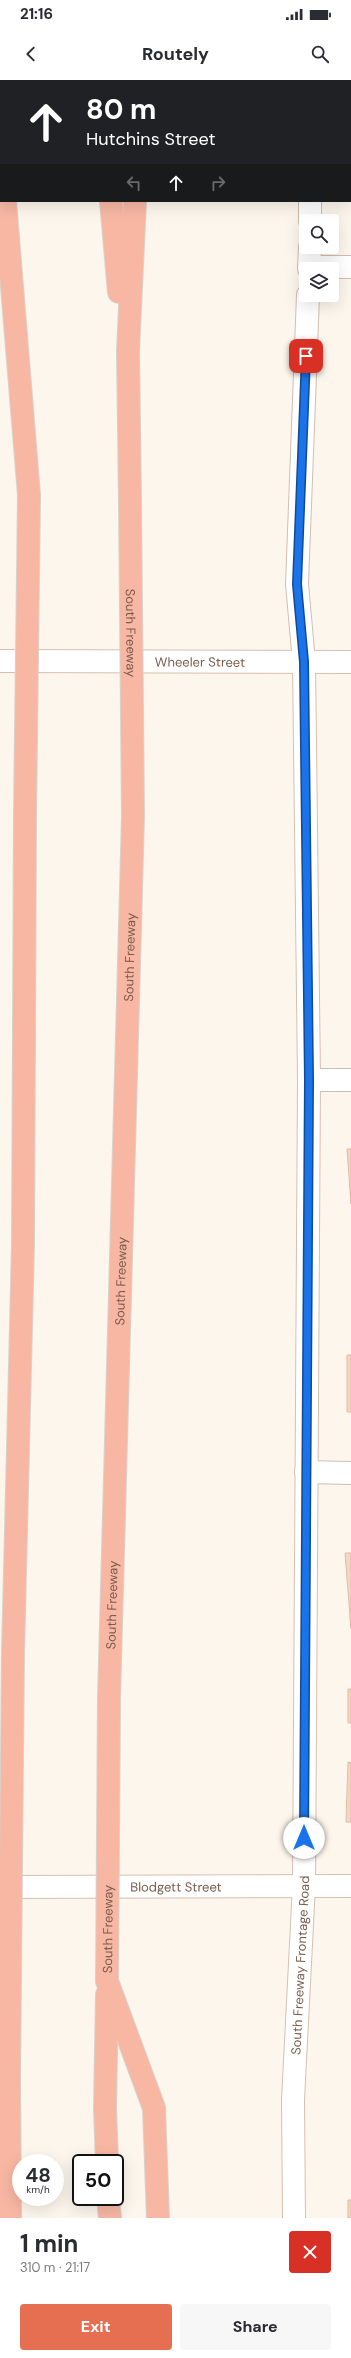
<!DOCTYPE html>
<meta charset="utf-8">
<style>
body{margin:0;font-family:"DM Sans",sans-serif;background:#f7f7f7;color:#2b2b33;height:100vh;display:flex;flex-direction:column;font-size:15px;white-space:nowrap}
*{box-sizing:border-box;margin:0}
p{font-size:13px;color:#7c7c81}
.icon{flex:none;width:22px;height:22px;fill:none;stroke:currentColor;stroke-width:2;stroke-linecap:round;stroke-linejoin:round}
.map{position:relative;height:2138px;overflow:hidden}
.drawer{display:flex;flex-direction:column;background:#fff;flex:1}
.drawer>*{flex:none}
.hud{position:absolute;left:0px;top:0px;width:351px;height:122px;box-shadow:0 4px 16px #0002;background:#202124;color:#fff;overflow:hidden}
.tools{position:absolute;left:299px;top:134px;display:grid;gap:8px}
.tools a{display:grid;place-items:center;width:40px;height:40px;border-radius:4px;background:#fff;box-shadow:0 4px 16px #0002;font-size:20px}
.speed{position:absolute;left:12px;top:2074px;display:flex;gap:8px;font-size:20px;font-weight:700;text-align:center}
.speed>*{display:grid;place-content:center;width:52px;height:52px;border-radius:50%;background:#fff;box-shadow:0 4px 16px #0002;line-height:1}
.speed small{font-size:10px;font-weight:400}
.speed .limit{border:2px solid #111;border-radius:6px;background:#fff;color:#111}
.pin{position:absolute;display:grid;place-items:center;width:34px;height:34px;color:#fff;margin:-17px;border-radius:8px;box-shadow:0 2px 6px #0006}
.me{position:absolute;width:44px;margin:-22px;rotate:0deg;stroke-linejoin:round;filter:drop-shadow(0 0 3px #0008)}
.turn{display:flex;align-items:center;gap:14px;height:84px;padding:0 20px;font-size:18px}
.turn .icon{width:52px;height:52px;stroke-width:2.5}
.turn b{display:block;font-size:28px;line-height:34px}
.lanes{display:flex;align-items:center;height:38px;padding:0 20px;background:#0003;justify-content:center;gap:20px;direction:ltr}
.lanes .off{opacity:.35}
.round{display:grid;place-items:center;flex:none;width:42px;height:42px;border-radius:4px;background:#f7f7f7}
.head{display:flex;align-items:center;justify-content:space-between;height:68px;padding:0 20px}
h1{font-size:24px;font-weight:700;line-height:30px}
.button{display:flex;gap:8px;margin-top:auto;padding:8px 20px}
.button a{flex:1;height:46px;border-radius:4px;background:#e76f51;color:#fff;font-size:16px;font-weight:700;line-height:46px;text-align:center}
.button a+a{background:#f7f7f7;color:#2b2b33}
.status{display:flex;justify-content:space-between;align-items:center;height:28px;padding:0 20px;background:#fff;direction:ltr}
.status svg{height:11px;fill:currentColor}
header{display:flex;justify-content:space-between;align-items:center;height:52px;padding:0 20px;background:#fff;font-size:18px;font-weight:700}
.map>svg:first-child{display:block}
</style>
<div class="status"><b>21:16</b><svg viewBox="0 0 49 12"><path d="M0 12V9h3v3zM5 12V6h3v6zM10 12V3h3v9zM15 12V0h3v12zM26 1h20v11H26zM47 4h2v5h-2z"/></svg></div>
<header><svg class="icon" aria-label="back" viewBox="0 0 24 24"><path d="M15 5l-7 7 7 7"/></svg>Routely<svg class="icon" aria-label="search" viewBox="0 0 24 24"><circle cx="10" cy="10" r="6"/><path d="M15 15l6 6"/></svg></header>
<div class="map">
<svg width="351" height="2138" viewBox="0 0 351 2138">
<rect width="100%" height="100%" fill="#fdf6ec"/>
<path fill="#f3d5c3" stroke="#e6bba3" d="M 347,1069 L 351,1069 L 351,1124 Z
M 347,1275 L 351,1275 L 351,1332 L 347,1332 Z
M 345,1473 L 351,1473 L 351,1549 Z
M 348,1609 L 351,1609 L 351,1643 L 348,1643 Z
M 348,1682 L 351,1683 L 351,1742 L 346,1742 Z
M 348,2120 L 351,2120 L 351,2138 L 348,2138 Z"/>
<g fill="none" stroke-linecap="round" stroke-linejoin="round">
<g stroke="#d1beb0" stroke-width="24">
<path id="street" d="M 311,1 L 312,0
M 310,141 L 310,121
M 309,187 L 351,187
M 309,189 L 310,167
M 304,582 L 297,504 L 308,215
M 309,1000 L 351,1000
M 306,1392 L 351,1393"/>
</g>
<g stroke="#d6c0b0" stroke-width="24">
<g id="secondary">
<path id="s1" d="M 0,581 L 351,582"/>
<path id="s2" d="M 0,1807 L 351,1806"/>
<path id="s3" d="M 294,2138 L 293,2020 L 304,1805 L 309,1000 L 304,582"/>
</g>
</g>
<g stroke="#dad1cd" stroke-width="24">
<g id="highway">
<path d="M 95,0 L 95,1"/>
<path d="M 132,0 L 132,1"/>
<path d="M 0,85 L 1,90"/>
<path d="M 5,121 L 29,415"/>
<path d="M 111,121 L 119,212"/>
<path d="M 130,422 L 128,271 L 135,121"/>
<path d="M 13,1573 L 23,1164 L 25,733"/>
<path id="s4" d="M 109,1618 L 133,736"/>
<path d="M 107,1901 L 154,2028 L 158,2138"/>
<path d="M 107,1915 L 105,2028 L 107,2083"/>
<path d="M 9,1996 L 10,2138"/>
<path d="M 108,2117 L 110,2138"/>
</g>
</g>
<use href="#street" stroke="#fff" stroke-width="22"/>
<use href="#secondary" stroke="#fff" stroke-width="22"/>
<use href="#highway" stroke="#f7b7a3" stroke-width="22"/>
<g stroke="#dad1cd" stroke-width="24" stroke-linecap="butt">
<g id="highway-bridge">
<path id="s5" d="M 130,422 L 133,736"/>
<path d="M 25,733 L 29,415"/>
<path id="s6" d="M 107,1901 L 109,1618"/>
<path d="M 9,1996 L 13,1573"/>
</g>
</g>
<use href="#highway-bridge" stroke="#f7b7a3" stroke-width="22"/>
</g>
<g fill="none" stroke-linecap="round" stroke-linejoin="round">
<g stroke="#114b97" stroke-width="10">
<path id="route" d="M 304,1758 L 309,1000 L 304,582 L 297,504 L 306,276"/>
</g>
<use href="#route" stroke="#1a73e8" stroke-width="7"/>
</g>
<g text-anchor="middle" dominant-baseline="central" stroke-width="4" stroke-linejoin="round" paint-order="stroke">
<g font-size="13" fill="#7a5c4d" stroke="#fffaf3">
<text stroke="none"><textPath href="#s5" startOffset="131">South Freeway</textPath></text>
<text stroke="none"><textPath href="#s1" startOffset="200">Wheeler Street</textPath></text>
<text stroke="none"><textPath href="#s4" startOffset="741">South Freeway</textPath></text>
<text stroke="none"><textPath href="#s4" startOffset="417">South Freeway</textPath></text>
<text stroke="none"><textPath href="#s4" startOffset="93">South Freeway</textPath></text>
<text stroke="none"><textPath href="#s2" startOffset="176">Blodgett Street</textPath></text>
<text stroke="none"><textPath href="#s6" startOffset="52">South Freeway</textPath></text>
<text stroke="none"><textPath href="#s3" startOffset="253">South Freeway Frontage Road</textPath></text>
</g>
</g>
</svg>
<div class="tools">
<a><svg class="icon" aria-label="search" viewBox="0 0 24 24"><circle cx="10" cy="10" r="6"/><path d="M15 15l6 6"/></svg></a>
<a><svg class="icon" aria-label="layers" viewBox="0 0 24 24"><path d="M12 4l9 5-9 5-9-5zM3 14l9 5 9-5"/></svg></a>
</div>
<div class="speed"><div>48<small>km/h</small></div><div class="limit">50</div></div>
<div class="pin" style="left:306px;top:276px;background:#d93025"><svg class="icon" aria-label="arrive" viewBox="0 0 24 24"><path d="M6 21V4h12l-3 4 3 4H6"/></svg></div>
<svg class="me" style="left:304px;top:1758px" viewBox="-20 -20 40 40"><circle r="19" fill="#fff"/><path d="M0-13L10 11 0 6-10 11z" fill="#1a73e8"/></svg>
<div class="hud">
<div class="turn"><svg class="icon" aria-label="ahead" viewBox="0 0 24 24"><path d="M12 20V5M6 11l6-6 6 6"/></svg><div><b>80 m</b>Hutchins Street</div></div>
<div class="lanes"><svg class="icon off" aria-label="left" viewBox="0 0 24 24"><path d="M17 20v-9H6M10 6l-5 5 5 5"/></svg><svg class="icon" aria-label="ahead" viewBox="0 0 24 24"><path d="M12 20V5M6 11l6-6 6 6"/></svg><svg class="icon off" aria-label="right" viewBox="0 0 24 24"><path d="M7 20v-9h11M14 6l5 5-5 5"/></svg></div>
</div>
</div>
<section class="drawer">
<div class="head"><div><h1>1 min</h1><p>310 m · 21:17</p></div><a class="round" style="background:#d93025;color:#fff"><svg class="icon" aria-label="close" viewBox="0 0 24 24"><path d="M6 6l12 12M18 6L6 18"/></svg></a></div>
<div class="button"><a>Exit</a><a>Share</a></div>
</section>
